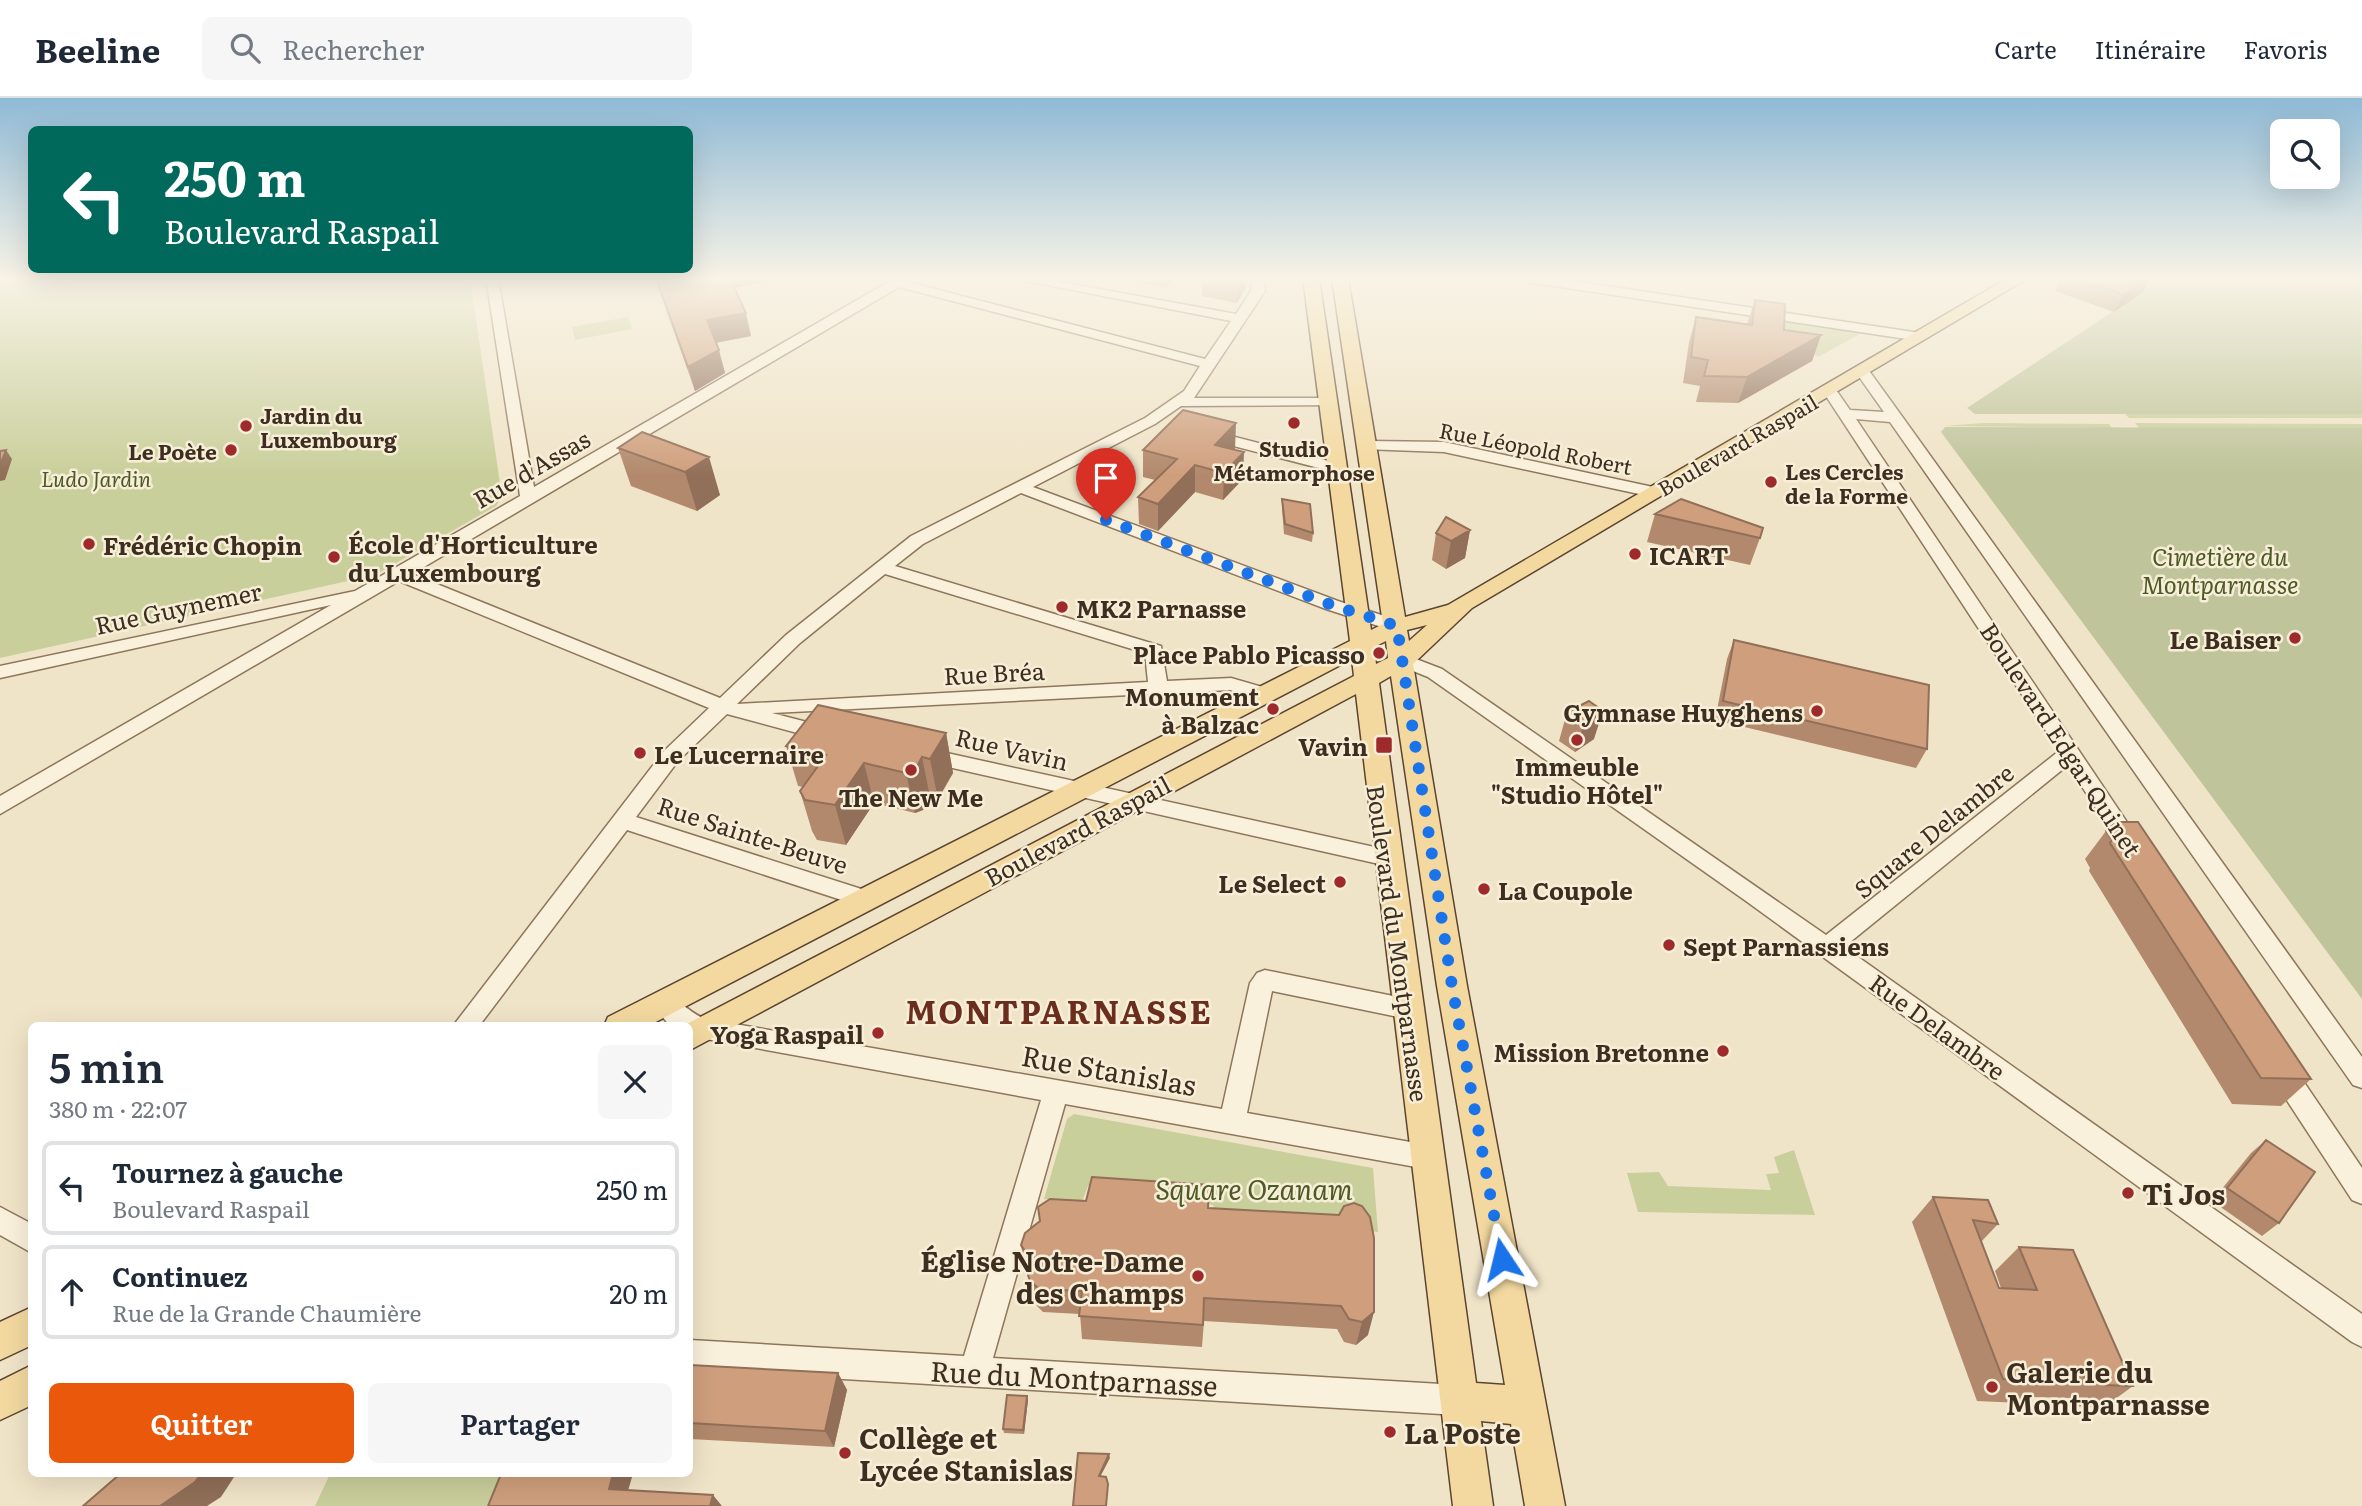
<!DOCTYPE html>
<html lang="fr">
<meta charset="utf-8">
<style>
body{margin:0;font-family:Literata,serif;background:#f6f6f7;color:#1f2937;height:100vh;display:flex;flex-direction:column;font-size:26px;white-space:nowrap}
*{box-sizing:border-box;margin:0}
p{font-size:23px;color:#747a83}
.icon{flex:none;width:38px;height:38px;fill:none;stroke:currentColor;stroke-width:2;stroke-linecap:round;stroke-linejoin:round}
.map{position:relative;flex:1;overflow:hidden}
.panel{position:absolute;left:28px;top:924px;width:665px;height:455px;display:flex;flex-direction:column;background:#fff;border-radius:10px;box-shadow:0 7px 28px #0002}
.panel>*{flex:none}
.guide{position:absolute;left:28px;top:28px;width:665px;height:147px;border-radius:10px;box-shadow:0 7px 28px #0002;background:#00695c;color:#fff;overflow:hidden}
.fabs{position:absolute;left:2270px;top:21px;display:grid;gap:14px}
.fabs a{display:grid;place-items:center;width:70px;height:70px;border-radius:10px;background:#fff;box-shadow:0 7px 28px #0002;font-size:35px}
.pin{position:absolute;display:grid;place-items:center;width:60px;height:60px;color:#fff;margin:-72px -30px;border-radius:50% 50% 50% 0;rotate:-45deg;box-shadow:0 0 7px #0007}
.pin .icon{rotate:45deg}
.me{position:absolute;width:77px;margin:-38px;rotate:350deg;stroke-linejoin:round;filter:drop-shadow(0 0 5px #0008)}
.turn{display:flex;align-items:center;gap:24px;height:147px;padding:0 21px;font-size:32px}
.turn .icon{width:91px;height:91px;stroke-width:2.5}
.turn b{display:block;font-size:49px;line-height:60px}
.round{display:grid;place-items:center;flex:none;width:74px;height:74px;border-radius:10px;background:#f6f6f7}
.overview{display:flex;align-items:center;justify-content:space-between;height:119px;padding:0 21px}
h1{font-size:42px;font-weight:600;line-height:52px}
.action{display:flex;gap:14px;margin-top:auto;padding:14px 21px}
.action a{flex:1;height:80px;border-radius:10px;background:#ea580c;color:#fff;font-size:28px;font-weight:600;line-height:80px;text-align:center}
.action a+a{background:#f6f6f7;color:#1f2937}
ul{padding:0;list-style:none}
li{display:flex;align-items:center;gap:21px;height:94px;margin:0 14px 10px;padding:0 7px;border:4px solid #e0e1e3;border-radius:10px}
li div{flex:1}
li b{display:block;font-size:26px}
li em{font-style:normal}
header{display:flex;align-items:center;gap:42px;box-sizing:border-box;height:98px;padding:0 35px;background:#fff;border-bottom:2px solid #e0e1e3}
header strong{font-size:33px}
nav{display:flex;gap:38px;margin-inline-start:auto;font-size:24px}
.search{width:490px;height:63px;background:#f6f6f7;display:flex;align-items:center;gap:18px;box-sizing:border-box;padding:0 24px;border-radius:10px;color:#747a83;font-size:26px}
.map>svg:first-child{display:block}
</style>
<header>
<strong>Beeline</strong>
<div class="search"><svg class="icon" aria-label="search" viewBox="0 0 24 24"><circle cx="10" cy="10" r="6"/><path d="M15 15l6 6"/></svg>Rechercher</div>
<nav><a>Carte</a><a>Itinéraire</a><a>Favoris</a></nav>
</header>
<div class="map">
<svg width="2362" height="1408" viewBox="0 0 2362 1408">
<rect width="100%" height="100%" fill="#f0e4c8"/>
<path fill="#c9cf9b" d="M 0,180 L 470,180 L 502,399 L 496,408 L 375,477 L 0,560 Z
M 628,219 L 632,231 L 575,242 L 572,229 Z
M 1775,221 L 1857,234 L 1860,236 L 1818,259 Z
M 2125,316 L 2362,316 L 2362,320 L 2129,320 Z
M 1984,325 L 2109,326 L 2112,330 L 1944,328 Z
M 2135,325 L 2362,326 L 2362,330 L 2139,330 Z
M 1074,1016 L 1373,1070 L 1378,1134 L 1215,1112 L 1213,1107 L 1131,1090 L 1088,1088 L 1082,1104 L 1044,1101 L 1067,1021 Z
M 1794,1052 L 1815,1117 L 1638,1114 L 1627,1075 L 1659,1074 L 1668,1088 L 1771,1092 L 1766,1076 L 1779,1075 L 1774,1059 Z
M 330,1376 L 523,1376 L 511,1408 L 315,1408 Z"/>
<path fill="#bfc49a" d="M 2164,180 L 2362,180 L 2362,316 L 1975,316 L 1967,310 Z
M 1945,329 L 2362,330 L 2362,901 L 1941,334 Z"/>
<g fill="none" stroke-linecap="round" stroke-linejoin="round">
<g stroke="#8d765c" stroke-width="3">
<path id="minor" d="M 486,180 L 498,180 L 534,389 L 895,180 L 911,180 L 908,184 L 1205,261 L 1231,223 L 1011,180 L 1039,180 L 1236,216 L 1251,193 L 1252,180 L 1264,180 L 1265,193 L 1194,300 L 1328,300 L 1333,301 L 1333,307 L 1181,308 L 1155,326 L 1033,389 L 1338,503 L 1403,524 L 1406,528 L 1397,534 L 1326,511 L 1021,395 L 923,446 L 895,468 L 1161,548 L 1167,583 L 1231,580 L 1273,592 L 1276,597 L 1273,602 L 1266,603 L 1230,592 L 772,615 L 834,631 L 837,636 L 834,641 L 827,643 L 727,616 L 678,663 L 636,719 L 877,796 L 880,802 L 877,808 L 869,811 L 627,732 L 479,928 L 453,928 L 664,653 L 709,610 L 399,483 L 0,716 L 0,698 L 331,507 L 0,580 L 0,568 L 355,493 L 520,398 ZM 899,189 L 1200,268 L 1184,293 L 1145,320 L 911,438 L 786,537 L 720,600 L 412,476 ZM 885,476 L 1145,555 L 1148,584 L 737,606 L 800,545 Z
M 1521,180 L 1554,180 L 1920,235 L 1927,239 L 1920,243 L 1527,184 Z
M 1862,269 L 1867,270 L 1901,317 L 2362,959 L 2362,990 L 2353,987 L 1890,324 L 1856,321 L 2143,748 L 2140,754 L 2124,754 L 2068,667 L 1844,849 L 2362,1216 L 2362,1249 L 2352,1244 L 1746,803 L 1428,579 L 1396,566 L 1394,562 L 1403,556 L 1442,571 L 1826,837 L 2059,653 L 1822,292 L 1829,288 L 1834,289 L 1850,312 L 1884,314 L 1855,273 Z
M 1208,332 L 1344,367 L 1346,370 L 1338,375 L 1203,340 L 1200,337 Z
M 1368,343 L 1444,344 L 1653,389 L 1661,394 L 1653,399 L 1444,354 L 1363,351 L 1360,348 Z
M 924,650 L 1388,752 L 1396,754 L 1399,760 L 1396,766 L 1388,768 L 917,662 L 914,657 L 917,652 Z
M 1265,872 L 1408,901 L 1417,904 L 1420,911 L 1417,918 L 1408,921 L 1272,893 L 1247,1015 L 1427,1047 L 1436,1050 L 1440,1059 L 1436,1068 L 1427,1071 L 1065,1006 L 993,1260 L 1458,1287 L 1469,1291 L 1473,1302 L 1469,1313 L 1458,1317 L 690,1272 L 690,1242 L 964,1258 L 1041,1002 L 706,941 L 690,937 L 690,928 L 670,928 L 651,905 L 654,898 C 674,891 686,915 706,921 L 1222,1011 L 1250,885 L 1257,875 Z
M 2280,959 L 2289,962 L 2362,1070 L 2362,1106 L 2352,1102 L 2271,978 L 2267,970 L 2271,962 Z
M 0,1109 L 32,1126 L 32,1155 L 0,1137 Z"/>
</g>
<g stroke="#5b4430" stroke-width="3">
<path id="major" d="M 1303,180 L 1319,180 L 1371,532 L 1383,526 L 1332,180 L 1348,180 L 1405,519 L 1448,507 L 2008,180 L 2028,180 L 1472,510 L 1413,566 L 1467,888 L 1565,1408 L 1525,1408 L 1511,1326 L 1481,1323 L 1493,1408 L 1453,1408 L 1356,596 L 690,952 L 690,928 L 683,928 L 1354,578 L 1352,561 L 648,928 L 604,928 L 608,919 L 1350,543 ZM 1427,527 L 1409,543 L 1407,532 ZM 1386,543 L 1388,560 L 1376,566 L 1374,549 ZM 1391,578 L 1437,888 L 1505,1287 L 1476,1285 L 1379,585 Z
M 32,1209 L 32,1247 L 0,1262 L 0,1224 Z
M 32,1267 L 32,1307 L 0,1322 L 0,1283 Z"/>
</g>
<use href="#minor" fill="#faf1dc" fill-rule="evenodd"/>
<use href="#major" fill="#f3d9a0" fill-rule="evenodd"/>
</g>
<path fill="#b2896c" d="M 655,180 L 784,180 L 734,190 L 751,238 L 716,245 L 725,275 L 695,293 Z
M 1117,180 L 1176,180 L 1165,190 Z
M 1202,180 L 1246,180 L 1246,189 L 1237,205 L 1202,198 Z
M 2062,180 L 2151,180 L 2143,194 L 2114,214 L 2055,193 Z
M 1755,202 L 1784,232 L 1821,237 L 1812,263 L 1738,305 L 1696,304 L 1700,288 L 1683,285 L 1689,244 L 1696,219 L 1747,226 Z
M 642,334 L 720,397 L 697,413 L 631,388 L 618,350 Z
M 1143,352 L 1235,352 L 1243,381 L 1223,402 L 1195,394 L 1158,433 L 1139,426 L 1138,399 L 1155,382 L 1143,379 Z
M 1282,401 L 1313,435 L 1312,444 L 1284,436 L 1282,411 Z
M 1655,416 L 1760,440 L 1750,467 L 1647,444 Z
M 1470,432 L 1465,460 L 1446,471 L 1432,462 L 1436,435 Z
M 1734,542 L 1927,651 L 1916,670 L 1715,622 L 1727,561 Z
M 1589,603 L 1594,641 L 1575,654 L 1559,643 L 1567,614 Z
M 946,635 L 953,675 L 938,701 L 930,699 L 923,712 L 915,715 L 874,705 L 846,747 L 817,742 L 812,733 L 800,693 L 803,689 L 798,688 L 786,648 Z
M 2106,733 L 2311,981 L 2281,1008 L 2232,1006 L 2089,773 L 2090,770 L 2085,761 Z
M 2266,1042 L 2279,1125 L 2262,1138 L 2212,1103 L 2251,1055 Z
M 1933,1099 L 1998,1126 L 1981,1144 L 1999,1190 L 2001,1190 L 1995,1173 L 2019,1149 L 2133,1288 L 2103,1310 L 2073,1308 L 2070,1300 L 2030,1299 L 2021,1305 L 1977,1303 L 1912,1124 Z
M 1208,1110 L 1339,1117 L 1368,1237 L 1356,1247 L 1344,1244 L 1337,1231 L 1204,1223 L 1202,1249 L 1082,1241 L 1080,1216 L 1043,1214 L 1035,1206 L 1029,1176 L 1025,1171 L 1021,1147 Z
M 690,1267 L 838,1275 L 847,1292 L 834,1349 L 690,1341 Z
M 1027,1298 L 1028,1302 L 1024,1336 L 1004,1335 L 1003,1331 Z"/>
<path fill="#916f58" d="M 728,180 L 784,180 L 730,190 Z
M 1165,180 L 1176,180 L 1165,190 Z
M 1240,180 L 1246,180 L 1246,189 L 1237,205 L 1238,185 Z
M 2149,180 L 2151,180 L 2143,194 L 2114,214 L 2123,197 Z
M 746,215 L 751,238 L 713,245 L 707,222 Z
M 1821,237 L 1812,263 L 1738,305 L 1747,279 Z
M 719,252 L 725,275 L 695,293 L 688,269 Z
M 1236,325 L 1235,352 L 1215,374 L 1215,347 Z
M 6,352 L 12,361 L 5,382 L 0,383 L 0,367 Z
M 1244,354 L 1243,381 L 1223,402 L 1224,375 Z
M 709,359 L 720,397 L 697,413 L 685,374 Z
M 1195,367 L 1195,394 L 1158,433 L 1158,406 Z
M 1470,432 L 1465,460 L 1446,471 L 1451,443 Z
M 1603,613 L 1594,641 L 1575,654 L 1584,625 Z
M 946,635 L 953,675 L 938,701 L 930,661 Z
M 922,659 L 930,699 L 923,712 L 915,715 L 906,675 Z
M 864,665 L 874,705 L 846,747 L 835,707 Z
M 1374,1214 L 1368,1237 L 1356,1247 L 1362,1224 Z
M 838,1275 L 847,1292 L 834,1349 L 825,1333 Z
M 1027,1298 L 1028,1302 L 1024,1336 L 1023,1332 Z
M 1109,1356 L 1110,1360 L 1099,1381 L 1099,1378 Z
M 201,1376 L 236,1376 L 221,1399 L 207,1408 L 160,1408 Z
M 613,1376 L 633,1376 L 624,1406 L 609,1391 Z
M 713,1397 L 722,1408 L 710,1408 Z"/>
<path fill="#cf9f7d" stroke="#916f58" stroke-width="2" d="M 656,180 L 730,180 L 746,215 L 707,222 L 719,252 L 688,269 Z
M 1212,180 L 1240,180 L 1238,185 Z
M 2074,180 L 2149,180 L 2123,197 Z
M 1755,202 L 1785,206 L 1784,232 L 1821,237 L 1747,279 L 1704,278 L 1708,262 L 1691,259 L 1696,219 L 1752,227 Z
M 1183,312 L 1236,325 L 1215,347 L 1244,354 L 1224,375 L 1195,367 L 1158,406 L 1138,399 L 1177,361 L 1143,352 Z
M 642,334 L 709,359 L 685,374 L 618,350 Z
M 6,352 L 0,367 L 0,353 Z
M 1282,401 L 1310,406 L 1313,435 L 1285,426 Z
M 1681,401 L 1763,430 L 1760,440 L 1655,416 Z
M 1446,419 L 1470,432 L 1451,443 L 1436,435 Z
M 1734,542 L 1929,587 L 1927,651 L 1723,603 Z
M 1589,603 L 1603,613 L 1584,625 L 1567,614 Z
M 818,607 L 946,635 L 930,661 L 922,659 L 915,672 L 906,675 L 864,665 L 835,707 L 805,702 L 800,693 L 826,657 L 786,648 Z
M 2116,724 L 2138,724 L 2311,981 L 2261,980 L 2110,745 L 2112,742 L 2106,733 Z
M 2266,1042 L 2315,1074 L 2279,1125 L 2227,1090 Z
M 1092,1079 L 1209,1087 L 1208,1110 L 1339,1117 L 1344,1108 L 1354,1105 L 1362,1108 L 1370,1119 L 1374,1140 L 1374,1214 L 1362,1224 L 1349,1221 L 1341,1208 L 1204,1200 L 1203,1227 L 1079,1218 L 1082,1193 L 1039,1191 L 1030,1183 L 1028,1177 L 1033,1165 L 1021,1147 L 1025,1135 L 1040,1123 L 1038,1109 L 1050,1101 L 1086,1103 Z
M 1933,1099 L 1988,1102 L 1998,1126 L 1973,1122 L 1999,1190 L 2037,1192 L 2019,1149 L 2073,1152 L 2133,1288 L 2102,1287 L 2099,1279 L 2046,1276 L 2049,1284 L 2003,1281 Z
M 690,1267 L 838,1275 L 825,1333 L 690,1325 Z
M 1007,1297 L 1027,1298 L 1023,1332 L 1003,1331 Z
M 1078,1355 L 1109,1356 L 1099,1378 L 1106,1379 L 1108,1386 L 1106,1408 L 1073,1408 Z
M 120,1376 L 201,1376 L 195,1384 L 160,1408 L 83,1408 Z
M 501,1376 L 613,1376 L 609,1391 L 713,1397 L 710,1408 L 488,1408 Z"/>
<linearGradient id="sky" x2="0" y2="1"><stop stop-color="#8fbad6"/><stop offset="0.48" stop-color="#f8f3e6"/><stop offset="1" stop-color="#f8f3e6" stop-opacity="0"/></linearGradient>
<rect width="2362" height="377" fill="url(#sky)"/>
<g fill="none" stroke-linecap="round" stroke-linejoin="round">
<path stroke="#1a73e8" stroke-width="12" stroke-dasharray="0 21.6" d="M 1106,422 L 1332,507 L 1397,528 L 1452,888 L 1502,1161"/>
</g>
<g fill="#9e2a2b" stroke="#f7eed8" stroke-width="2.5">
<circle cx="1294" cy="325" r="7"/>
<circle cx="246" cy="328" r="7"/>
<circle cx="231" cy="352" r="7"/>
<circle cx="1771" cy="384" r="7"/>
<circle cx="89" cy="446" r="7"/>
<circle cx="1635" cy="456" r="7"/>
<circle cx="334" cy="459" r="7"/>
<circle cx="1062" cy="509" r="7"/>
<circle cx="2295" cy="540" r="7"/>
<circle cx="1379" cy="555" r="7"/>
<circle cx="1273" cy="611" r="7"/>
<circle cx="1817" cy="613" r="7"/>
<circle cx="1577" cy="642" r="7"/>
<rect x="1375" y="638" width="18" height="18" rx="3.5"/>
<circle cx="640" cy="655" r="7"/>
<circle cx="911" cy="672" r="7"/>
<circle cx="1340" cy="784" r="7"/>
<circle cx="1484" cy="791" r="7"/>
<circle cx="1669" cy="847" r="7"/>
<circle cx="878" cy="935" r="7"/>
<circle cx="1723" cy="953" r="7"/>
<circle cx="2128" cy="1095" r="7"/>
<circle cx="1198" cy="1178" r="7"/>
<circle cx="1992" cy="1289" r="7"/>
<circle cx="1390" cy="1334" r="7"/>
<circle cx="845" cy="1355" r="7"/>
</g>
<g text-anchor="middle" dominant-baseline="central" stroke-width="5" stroke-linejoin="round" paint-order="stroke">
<g font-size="21" font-weight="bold" fill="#3d2e20" stroke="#f7eed8" text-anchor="start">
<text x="260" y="316">Jardin du<tspan x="260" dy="24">Luxembourg</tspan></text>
<text x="1294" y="349" text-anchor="middle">Studio<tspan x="1294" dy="24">Métamorphose</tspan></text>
<text x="217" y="352" text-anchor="end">Le Poète</text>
<text x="1785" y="372">Les Cercles<tspan x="1785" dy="24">de la Forme</tspan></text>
</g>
<g font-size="21" fill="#3d2e20" stroke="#f7eed8">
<text transform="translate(1737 346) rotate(-30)">Boulevard Raspail</text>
<text transform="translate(1536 349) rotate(11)">Rue Léopold Robert</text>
</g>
<g font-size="21" font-style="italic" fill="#4d5a26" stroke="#f7eed8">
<text x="96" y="379">Ludo Jardin</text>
</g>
<g font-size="24" fill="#3d2e20" stroke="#f7eed8">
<text transform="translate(531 370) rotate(-30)">Rue d'Assas</text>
<text transform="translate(178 509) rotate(-12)">Rue Guynemer</text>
<text transform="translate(994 574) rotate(-3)">Rue Bréa</text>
<text transform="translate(2062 641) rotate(57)">Boulevard Edgar Quinet</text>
<text transform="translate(1012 650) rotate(13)">Rue Vavin</text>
<text transform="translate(1077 732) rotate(-28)">Boulevard Raspail</text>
<text transform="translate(1933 732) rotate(-39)">Square Delambre</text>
<text transform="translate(753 736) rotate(18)">Rue Sainte-Beuve</text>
<text transform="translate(1399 845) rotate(82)">Boulevard du Montparnasse</text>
<text transform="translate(1938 928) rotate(36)">Rue Delambre</text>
</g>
<g font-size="24" font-weight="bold" fill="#3d2e20" stroke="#f7eed8" text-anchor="end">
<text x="348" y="445" text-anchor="start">École d'Horticulture<tspan x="348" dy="28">du Luxembourg</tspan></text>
<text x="103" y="446" text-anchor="start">Frédéric Chopin</text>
<text x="1649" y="456" text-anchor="start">ICART</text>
<text x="1076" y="509" text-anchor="start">MK2 Parnasse</text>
<text x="2281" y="540">Le Baiser</text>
<text x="1365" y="555">Place Pablo Picasso</text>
<text x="1259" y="597">Monument<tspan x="1259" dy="28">à Balzac</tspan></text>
<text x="1803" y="613">Gymnase Huyghens</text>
<text x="1368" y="647">Vavin</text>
<text x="654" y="655" text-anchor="start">Le Lucernaire</text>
<text x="1577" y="667" text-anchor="middle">Immeuble<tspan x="1577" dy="28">"Studio Hôtel"</tspan></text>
<text x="911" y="698" text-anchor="middle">The New Me</text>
<text x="1326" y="784">Le Select</text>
<text x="1498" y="791" text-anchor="start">La Coupole</text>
<text x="1683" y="847" text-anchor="start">Sept Parnassiens</text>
<text x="864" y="935">Yoga Raspail</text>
<text x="1709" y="953">Mission Bretonne</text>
</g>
<g font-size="24" font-style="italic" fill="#4d5a26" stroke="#f7eed8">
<text x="2220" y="457">Cimetière du<tspan x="2220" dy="28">Montparnasse</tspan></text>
</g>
<g font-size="28" fill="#3d2e20" stroke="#f7eed8">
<text transform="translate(1109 971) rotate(10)">Rue Stanislas</text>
<text transform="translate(1074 1279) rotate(3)">Rue du Montparnasse</text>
</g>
<g font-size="28" font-style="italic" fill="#4d5a26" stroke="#f7eed8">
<text x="1254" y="1090">Square Ozanam</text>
</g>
<g font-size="28" font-weight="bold" fill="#3d2e20" stroke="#f7eed8" text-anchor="start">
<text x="2142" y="1095">Ti Jos</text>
<text x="1184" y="1162" text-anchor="end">Église Notre-Dame<tspan x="1184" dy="32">des Champs</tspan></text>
<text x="2006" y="1273">Galerie du<tspan x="2006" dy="32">Montparnasse</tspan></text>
<text x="1404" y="1334">La Poste</text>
<text x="859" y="1339">Collège et<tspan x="859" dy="32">Lycée Stanislas</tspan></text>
</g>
<g font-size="32" font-weight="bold" letter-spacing="2" fill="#6b2e1e" stroke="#f7eed8">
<text x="1059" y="912">MONTPARNASSE</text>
</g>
</g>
</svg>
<div class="fabs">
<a><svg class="icon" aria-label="search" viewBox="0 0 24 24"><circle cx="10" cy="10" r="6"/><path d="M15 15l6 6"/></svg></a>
</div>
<div class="pin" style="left:1106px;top:422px;background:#d93025"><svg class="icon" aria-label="arrive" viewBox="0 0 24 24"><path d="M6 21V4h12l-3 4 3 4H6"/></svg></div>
<svg class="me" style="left:1502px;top:1161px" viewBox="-20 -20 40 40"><path d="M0-17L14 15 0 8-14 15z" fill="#1a73e8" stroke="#fff" stroke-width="4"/></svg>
<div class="guide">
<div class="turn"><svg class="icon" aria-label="left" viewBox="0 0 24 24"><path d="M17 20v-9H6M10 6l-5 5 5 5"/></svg><div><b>250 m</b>Boulevard Raspail</div></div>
</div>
<section class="panel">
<div class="overview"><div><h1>5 min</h1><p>380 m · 22:07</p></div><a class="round"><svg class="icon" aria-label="close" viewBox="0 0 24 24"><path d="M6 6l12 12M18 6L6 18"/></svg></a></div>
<ul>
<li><svg class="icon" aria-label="left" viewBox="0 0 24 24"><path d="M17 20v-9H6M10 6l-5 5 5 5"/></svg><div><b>Tournez à gauche</b><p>Boulevard Raspail</p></div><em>250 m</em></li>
<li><svg class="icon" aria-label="ahead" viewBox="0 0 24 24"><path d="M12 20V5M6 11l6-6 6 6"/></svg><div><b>Continuez</b><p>Rue de la Grande Chaumière</p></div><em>20 m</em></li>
</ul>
<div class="action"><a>Quitter</a><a>Partager</a></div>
</section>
</div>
